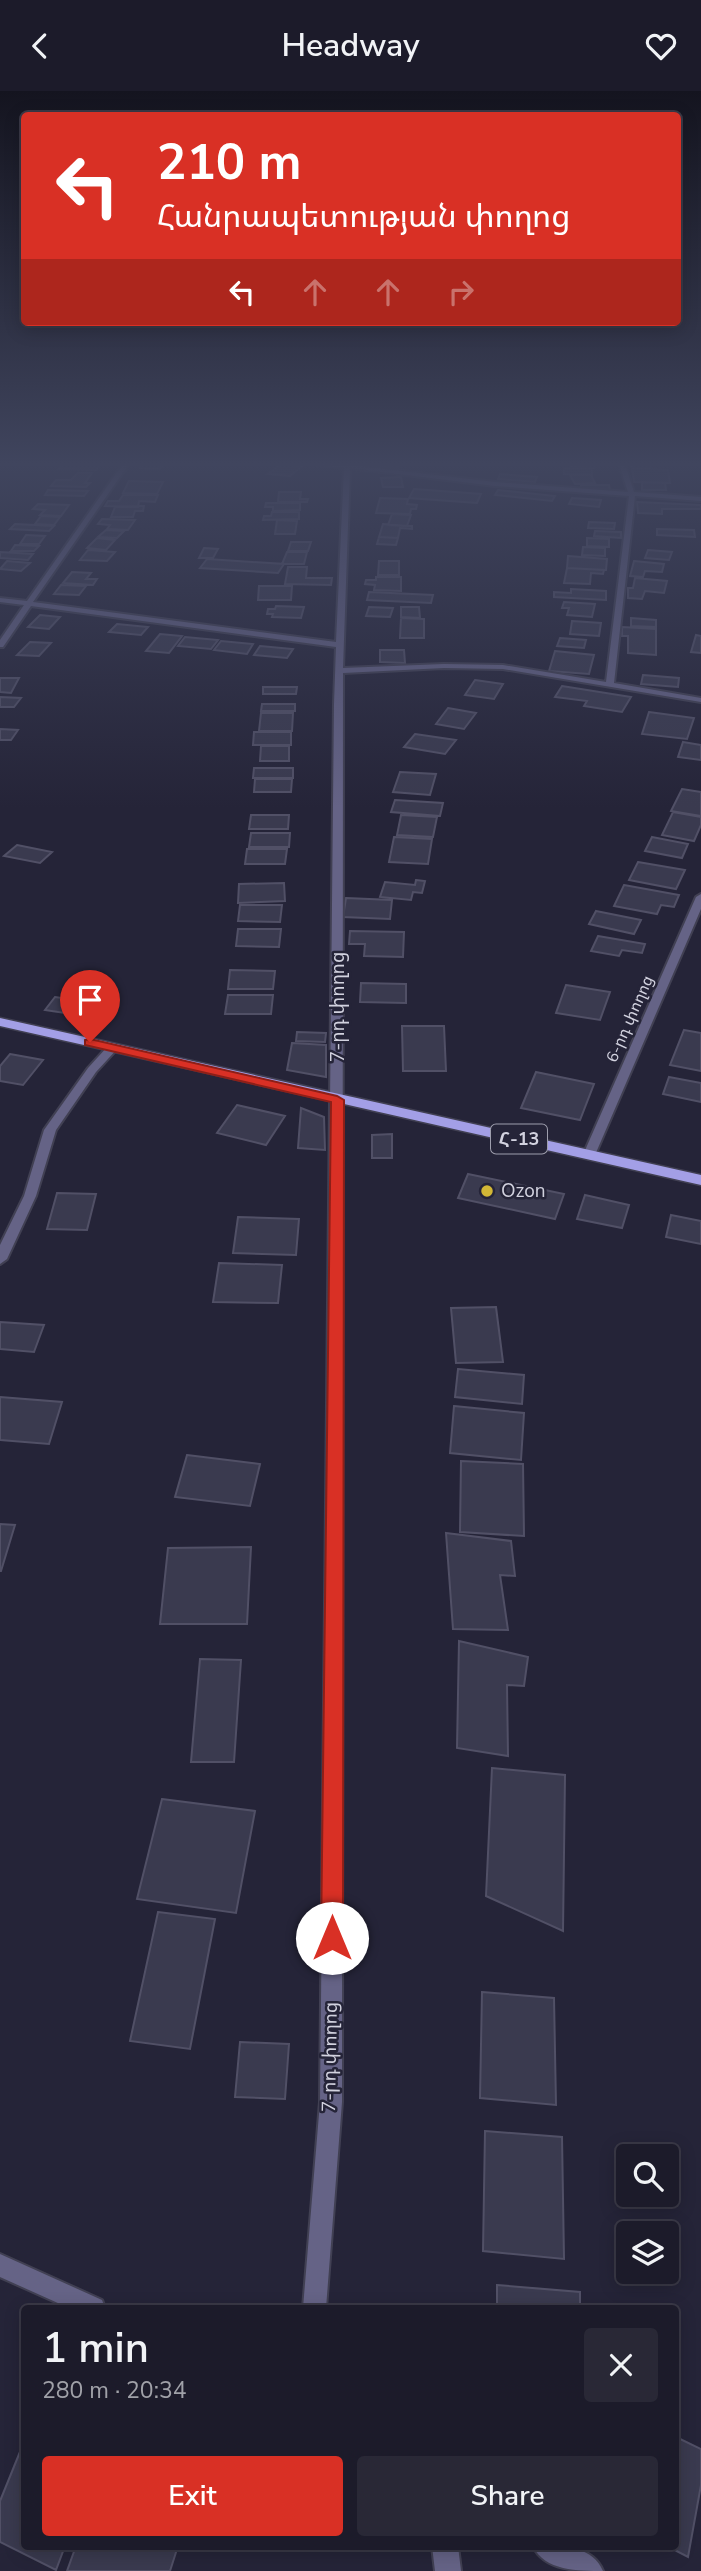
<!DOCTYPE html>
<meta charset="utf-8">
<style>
body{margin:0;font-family:"Nunito Sans","Noto Sans Armenian",sans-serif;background:#292836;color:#f1f3f6;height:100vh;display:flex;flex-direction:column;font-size:26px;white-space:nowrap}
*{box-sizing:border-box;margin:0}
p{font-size:23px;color:#a0a1a8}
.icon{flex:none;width:38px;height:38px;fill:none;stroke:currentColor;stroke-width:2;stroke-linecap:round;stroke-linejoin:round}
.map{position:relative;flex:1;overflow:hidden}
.panel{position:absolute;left:21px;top:2214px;width:658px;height:245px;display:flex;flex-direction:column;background:#1c1b2a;border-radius:7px;box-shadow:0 4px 18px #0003,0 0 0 2px #3a3947}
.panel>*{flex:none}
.banner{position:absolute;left:21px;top:21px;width:660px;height:214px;border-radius:7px;box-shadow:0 4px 18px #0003,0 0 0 2px #3a3947;background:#d93025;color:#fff;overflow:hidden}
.controls{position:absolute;left:616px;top:2053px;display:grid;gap:14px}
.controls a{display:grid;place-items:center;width:63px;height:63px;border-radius:7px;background:#1c1b2a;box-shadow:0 4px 18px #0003,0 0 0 2px #3a3947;font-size:35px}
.pin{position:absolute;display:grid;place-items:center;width:60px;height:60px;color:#fff;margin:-72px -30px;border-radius:50% 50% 50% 0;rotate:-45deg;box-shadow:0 0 7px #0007}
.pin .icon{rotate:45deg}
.me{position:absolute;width:77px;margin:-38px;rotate:0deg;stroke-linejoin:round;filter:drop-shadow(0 0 5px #0008)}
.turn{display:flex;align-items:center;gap:24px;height:147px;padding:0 21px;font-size:32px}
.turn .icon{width:91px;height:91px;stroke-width:2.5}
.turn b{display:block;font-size:49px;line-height:60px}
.lanes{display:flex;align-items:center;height:66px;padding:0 21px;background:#0003;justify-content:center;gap:35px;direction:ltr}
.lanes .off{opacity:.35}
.round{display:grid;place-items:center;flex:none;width:74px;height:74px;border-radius:7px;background:#292836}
.summary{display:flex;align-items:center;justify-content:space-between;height:119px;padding:0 21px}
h1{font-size:42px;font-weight:600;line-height:52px}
.cta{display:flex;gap:14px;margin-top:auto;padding:14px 21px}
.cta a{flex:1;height:80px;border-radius:7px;background:#d93025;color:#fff;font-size:28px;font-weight:600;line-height:80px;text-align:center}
.cta a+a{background:#292836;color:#f1f3f6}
header{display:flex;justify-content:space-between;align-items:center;height:91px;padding:0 21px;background:#1c1b2a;font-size:32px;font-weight:600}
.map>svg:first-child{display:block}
</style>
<header><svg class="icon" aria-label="back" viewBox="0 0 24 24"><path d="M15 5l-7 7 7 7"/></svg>Headway<svg class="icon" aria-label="heart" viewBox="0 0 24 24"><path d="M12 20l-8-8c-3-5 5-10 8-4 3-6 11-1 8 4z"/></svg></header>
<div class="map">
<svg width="701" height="2480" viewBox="0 0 701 2480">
<rect width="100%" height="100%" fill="#252438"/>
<path fill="#3a3a4f" stroke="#515066" stroke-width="2" d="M 74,370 L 102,370 L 96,379 L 59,378 L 62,373 L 71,374 Z
M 144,370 L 164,370 L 160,378 L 140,377 Z
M 374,370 L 400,370 L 398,377 L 372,376 Z
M 578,370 L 594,371 L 594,377 L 571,376 L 571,372 Z
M 630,370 L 649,370 L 650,378 L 632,377 Z
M 281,373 L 302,375 L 290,385 L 268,383 Z
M 564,377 L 592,378 L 592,384 L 564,383 Z
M 632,377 L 668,379 L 670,392 L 634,391 Z
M 78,382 L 92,382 L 85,392 L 90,392 L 86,396 L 51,395 L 56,389 L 71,389 Z
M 500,383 L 537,386 L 535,391 L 498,388 Z
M 570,384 L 591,384 L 595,392 L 575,393 Z
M 401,386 L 403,396 L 383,396 L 381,387 Z
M 129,390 L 163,391 L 157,403 L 123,402 Z
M 642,391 L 665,392 L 666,399 L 642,399 Z
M 581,394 L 609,394 L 610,400 L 581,400 Z
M 414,398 L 481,403 L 477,412 L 409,407 Z
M 48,399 L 88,400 L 84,405 L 45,404 Z
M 498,399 L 555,405 L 552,410 L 495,404 Z
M 279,401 L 301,401 L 300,408 L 308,408 L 307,411 L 278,411 Z
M 123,404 L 158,404 L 155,411 L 139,410 L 138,416 L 105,415 L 108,410 L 119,410 Z
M 380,407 L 408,408 L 407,413 L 417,414 L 416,418 L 411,418 L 410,423 L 376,422 Z
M 572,407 L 601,409 L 599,416 L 569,413 Z
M 637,411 L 701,414 L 701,418 L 662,418 L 662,423 L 638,422 Z
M 266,412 L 300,412 L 300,419 L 273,420 L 273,416 L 265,416 Z
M 38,413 L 69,414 L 61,425 L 40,424 L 45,419 L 33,418 Z
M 138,415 L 144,415 L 143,420 L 135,420 L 133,426 L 111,426 L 115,416 Z
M 272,421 L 299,421 L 299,428 L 263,429 L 264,425 L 271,425 Z
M 392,423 L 411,424 L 407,435 L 388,434 Z
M 41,425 L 60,426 L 54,434 L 35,433 Z
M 102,428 L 135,429 L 128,439 L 107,438 L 110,434 L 98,433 Z
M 277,429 L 297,430 L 295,443 L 275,443 Z
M 589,431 L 615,432 L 614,438 L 588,437 Z
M 15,433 L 54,435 L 49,440 L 10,438 Z
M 383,433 L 407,435 L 412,435 L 412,438 L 400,437 L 398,447 L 379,446 Z
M 657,438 L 694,439 L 695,446 L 657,444 Z
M 106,439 L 124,440 L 117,447 L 98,446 Z
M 595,440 L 621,441 L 621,447 L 594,445 Z
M 26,444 L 45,445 L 39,453 L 20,453 Z
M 379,446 L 398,447 L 396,454 L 377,453 Z
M 97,447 L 115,449 L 106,459 L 87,457 Z
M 587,447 L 609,448 L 609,456 L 587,455 Z
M 291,451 L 311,451 L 308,460 L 288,460 Z
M 15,454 L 39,455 L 34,460 L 11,460 Z
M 583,456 L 605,457 L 605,465 L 582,464 Z
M 204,457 L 218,458 L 213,467 L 199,467 Z
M 88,459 L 115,461 L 107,470 L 80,469 Z
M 648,459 L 672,461 L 669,469 L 645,467 Z
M 0,461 L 33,463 L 28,469 L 0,467 Z
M 287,461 L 307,461 L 304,473 L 282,473 Z
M 568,465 L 607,468 L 606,479 L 567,477 Z
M 207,468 L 284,473 L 278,482 L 200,477 Z
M 7,470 L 30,472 L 21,480 L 0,478 Z
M 379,470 L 399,470 L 399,484 L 378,484 Z
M 634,470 L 664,473 L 662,481 L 645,480 L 643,486 L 630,485 Z
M 288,476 L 307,476 L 306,487 L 332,487 L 331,494 L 285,493 Z
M 567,477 L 604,479 L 603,483 L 591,482 L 590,493 L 564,492 Z
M 72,481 L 91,482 L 86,488 L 97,488 L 93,494 L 63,492 Z
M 376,486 L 401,486 L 401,500 L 374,499 L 375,494 L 365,493 L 366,489 L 376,489 Z
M 635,487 L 667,490 L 664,502 L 645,500 L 642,508 L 628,507 L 628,497 L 633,497 Z
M 61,494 L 86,495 L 79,504 L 54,503 Z
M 259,495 L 292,495 L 291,509 L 258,509 Z
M 571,498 L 606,500 L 606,509 L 554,506 L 554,501 L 571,502 Z
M 369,501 L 433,504 L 431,512 L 367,509 Z
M 564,511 L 595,513 L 592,526 L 567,524 L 569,517 L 562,517 Z
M 276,515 L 304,516 L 301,527 L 272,526 L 273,523 L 267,523 L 268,518 L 275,518 Z
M 369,516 L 393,517 L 390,526 L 366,525 Z
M 401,516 L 419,516 L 420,527 L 401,526 Z
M 40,524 L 60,526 L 49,538 L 28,536 Z
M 401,527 L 424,528 L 424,547 L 400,547 Z
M 631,527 L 656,529 L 656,536 L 631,535 Z
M 572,530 L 601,532 L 599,545 L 570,543 Z
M 117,533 L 148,536 L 141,544 L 109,541 Z
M 622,536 L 656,538 L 656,564 L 628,562 L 628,545 L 622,545 Z
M 160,543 L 182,545 L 169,562 L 146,560 Z
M 696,544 L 701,545 L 701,562 L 691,561 Z
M 185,546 L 218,549 L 211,558 L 178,555 Z
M 560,547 L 586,549 L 584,557 L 557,555 Z
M 221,550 L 253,553 L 247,563 L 214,559 Z
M 30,551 L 51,552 L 39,565 L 17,564 Z
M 260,555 L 293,558 L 287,567 L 254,564 Z
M 380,559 L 404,559 L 405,572 L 380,571 Z
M 555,560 L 594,564 L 589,583 L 549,580 Z
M 643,584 L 679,587 L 678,596 L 641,593 Z
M 0,587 L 19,587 L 11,602 L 0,601 Z
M 475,589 L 503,593 L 494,608 L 465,604 Z
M 562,595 L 631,606 L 622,621 L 584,615 L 587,610 L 555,606 Z
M 263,596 L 297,596 L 296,603 L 263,603 Z
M 0,606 L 21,607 L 14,616 L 0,616 Z
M 262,613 L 295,613 L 295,620 L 261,620 Z
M 448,617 L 476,622 L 464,638 L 436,633 Z
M 649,621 L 694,627 L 687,648 L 642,643 Z
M 261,622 L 293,622 L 292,640 L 259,640 Z
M 0,638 L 18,639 L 11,649 L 0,649 Z
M 254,641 L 291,641 L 291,654 L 253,654 Z
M 415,643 L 456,649 L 445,663 L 404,656 Z
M 683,651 L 701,654 L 701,669 L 678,666 Z
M 261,655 L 289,655 L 289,670 L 260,670 Z
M 254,677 L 293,677 L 293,687 L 253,687 Z
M 400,681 L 436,683 L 430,704 L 393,701 Z
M 255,688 L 292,688 L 291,701 L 254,701 Z
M 682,698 L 701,701 L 701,725 L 671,720 Z
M 395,709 L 443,712 L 440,725 L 391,721 Z
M 673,721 L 701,726 L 701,734 L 694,750 L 662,744 Z
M 251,724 L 289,724 L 288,738 L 249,738 Z
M 401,724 L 437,726 L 433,746 L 397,744 Z
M 251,742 L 290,742 L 289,756 L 249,756 Z
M 394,746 L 432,748 L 428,773 L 389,771 Z
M 652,746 L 688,753 L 682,767 L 645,760 Z
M 17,754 L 52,761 L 40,772 L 4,765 Z
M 247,758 L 287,758 L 285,773 L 245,773 Z
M 638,771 L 685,779 L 676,798 L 629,789 Z
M 416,789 L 425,790 L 422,802 L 413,801 L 411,809 L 380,806 L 385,791 L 415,794 Z
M 284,792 L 285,810 L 238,812 L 239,793 Z
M 624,794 L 679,804 L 674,816 L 661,814 L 657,823 L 614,815 Z
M 346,807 L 392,809 L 390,828 L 343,826 Z
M 240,814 L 282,814 L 280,831 L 238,830 Z
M 596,820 L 641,829 L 634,843 L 589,833 Z
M 238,838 L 281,838 L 279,856 L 236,855 Z
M 350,840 L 404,841 L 403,866 L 364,865 L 365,853 L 349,853 Z
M 598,845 L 645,853 L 642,862 L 622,859 L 619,865 L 591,860 Z
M 230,879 L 275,880 L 273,898 L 228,898 Z
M 361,892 L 406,893 L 406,912 L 360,911 Z
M 566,894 L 610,901 L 600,929 L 556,922 Z
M 228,904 L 273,904 L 271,923 L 225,923 Z
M 55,906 L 88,911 L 78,924 L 45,919 Z
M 402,935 L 444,935 L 446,980 L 403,980 Z
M 684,939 L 701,942 L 701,980 L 670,974 Z
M 297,941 L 326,942 L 325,951 L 296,950 Z
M 292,952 L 326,954 L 326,986 L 287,979 Z
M 10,963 L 43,969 L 23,994 L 0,990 L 0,975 Z
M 536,981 L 594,993 L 580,1029 L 521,1017 Z
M 669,986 L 701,992 L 701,1011 L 663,1003 Z
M 237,1014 L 285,1025 L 266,1054 L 217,1042 Z
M 301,1017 L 324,1026 L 325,1059 L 298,1057 Z
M 392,1043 L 392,1067 L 372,1067 L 372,1044 Z
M 468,1083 L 564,1103 L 555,1128 L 458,1107 Z
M 57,1102 L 96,1103 L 87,1139 L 47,1138 Z
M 585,1104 L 629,1114 L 622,1137 L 577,1128 Z
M 671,1124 L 701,1130 L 701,1153 L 666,1146 Z
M 238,1126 L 299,1128 L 296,1164 L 233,1162 Z
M 219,1172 L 282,1174 L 278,1212 L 213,1211 Z
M 496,1216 L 503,1271 L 456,1272 L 451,1217 Z
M 0,1231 L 44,1234 L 34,1261 L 0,1258 Z
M 458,1278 L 524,1284 L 522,1313 L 455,1306 Z
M 0,1306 L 62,1311 L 49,1353 L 0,1349 Z
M 454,1315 L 524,1322 L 521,1369 L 450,1362 Z
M 187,1364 L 260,1373 L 250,1415 L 175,1406 Z
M 461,1370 L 523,1373 L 524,1445 L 460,1441 Z
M 0,1433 L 15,1434 L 1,1480 L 0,1480 Z
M 446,1442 L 511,1450 L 515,1485 L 500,1484 L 508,1539 L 453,1538 Z
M 251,1456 L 247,1533 L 160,1533 L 168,1457 Z
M 459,1550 L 528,1566 L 524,1595 L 507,1594 L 508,1665 L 457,1657 Z
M 200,1568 L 241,1569 L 234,1671 L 191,1671 Z
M 492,1677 L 565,1684 L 563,1840 L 486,1805 Z
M 162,1708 L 255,1720 L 236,1822 L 137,1808 Z
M 158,1821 L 215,1828 L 190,1958 L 130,1950 Z
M 482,1901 L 554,1907 L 556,2014 L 480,2007 Z
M 240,1951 L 289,1953 L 285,2008 L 235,2006 Z
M 485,2040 L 562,2046 L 564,2168 L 483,2160 Z
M 497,2194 L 580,2201 L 580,2217 L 497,2217 Z
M 676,2346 L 701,2358 L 701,2394 L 688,2466 L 667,2455 L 676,2455 Z
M 24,2351 L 24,2455 L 65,2455 L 56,2479 L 0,2451 L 0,2410 Z
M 76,2455 L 178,2455 L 170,2480 L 67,2480 Z"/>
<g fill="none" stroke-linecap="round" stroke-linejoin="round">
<g stroke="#414053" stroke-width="4">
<path id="minor" d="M 125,370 L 131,370 L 33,511 L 336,551 L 344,377 L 304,372 L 301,370 L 344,373 L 344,370 L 350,370 L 350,374 L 495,391 L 628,401 L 618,370 L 624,370 L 634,401 L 701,406 L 701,410 L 635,405 L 614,592 L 701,607 L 701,611 L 503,578 L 444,577 L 343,582 L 342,2011 L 326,2217 L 303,2217 L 320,2011 L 334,613 L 336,556 L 31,515 L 3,556 L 0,556 L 0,549 L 24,514 L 0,511 L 0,507 L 27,510 ZM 350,377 L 495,395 L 629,405 L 606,591 L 503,574 L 444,573 L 343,577 Z
M 701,803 L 701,818 L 595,1064 L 593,1067 L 585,1067 L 583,1064 L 696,806 Z
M 112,954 L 118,957 L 96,981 L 56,1039 L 36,1105 L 7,1168 L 0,1173 L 0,1154 L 24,1105 L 44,1039 L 88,977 L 108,955 Z
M 0,2163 L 102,2209 L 105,2217 L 69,2217 L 0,2186 Z
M 432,2455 L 458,2455 L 461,2480 L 435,2480 Z
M 533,2455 C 558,2455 592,2453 603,2480 C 579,2480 544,2480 533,2455 Z"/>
</g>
<g stroke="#414053" stroke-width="3">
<path id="primary" d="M 0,927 L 701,1084 L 701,1094 L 0,935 Z"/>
</g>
<use href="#minor" fill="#656386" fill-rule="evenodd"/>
<use href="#primary" fill="#a39fe6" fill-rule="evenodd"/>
</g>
<linearGradient id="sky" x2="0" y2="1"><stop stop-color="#14141f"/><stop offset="0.52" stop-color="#40455e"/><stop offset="1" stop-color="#40455e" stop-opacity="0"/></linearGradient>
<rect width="701" height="717" fill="url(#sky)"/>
<path fill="#d93025" stroke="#8d1f18" stroke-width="2" d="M 90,948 L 337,1005 L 344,1009 L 343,1847 L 340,1855 L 332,1858 L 324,1855 L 321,1847 L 331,1011 L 85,954 L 85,949 Z"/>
<circle fill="#d2b736" stroke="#252438" stroke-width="2.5" cx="487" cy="1100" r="7"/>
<g text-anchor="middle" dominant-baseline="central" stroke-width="5" stroke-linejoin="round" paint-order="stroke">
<g font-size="16" fill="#d2d2df" stroke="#252438">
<text transform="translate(630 928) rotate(-66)">6-րդ փողոց</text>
</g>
<rect fill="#252438" stroke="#9e9ead" stroke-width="2" x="491" y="1033.5" width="56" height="29" rx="5"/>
<g font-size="18" font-weight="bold" fill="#d2d2df">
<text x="519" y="1048">Հ-13</text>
</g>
<g font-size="19" fill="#d2d2df" stroke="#252438">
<text transform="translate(338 916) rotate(-90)">7-րդ փողոց</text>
<text transform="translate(330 1966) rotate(-89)">7-րդ փողոց</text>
</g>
<g font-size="19" fill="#d2d2df" stroke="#252438" text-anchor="start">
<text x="501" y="1100">Ozon</text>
</g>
</g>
</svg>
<div class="controls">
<a><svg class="icon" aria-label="search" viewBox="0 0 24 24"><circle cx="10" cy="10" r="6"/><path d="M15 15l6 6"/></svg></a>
<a><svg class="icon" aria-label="layers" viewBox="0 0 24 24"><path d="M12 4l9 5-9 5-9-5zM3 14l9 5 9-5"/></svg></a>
</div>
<div class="pin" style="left:90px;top:951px;background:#d93025"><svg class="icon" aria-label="arrive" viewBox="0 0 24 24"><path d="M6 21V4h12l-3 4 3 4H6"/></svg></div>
<svg class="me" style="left:332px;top:1847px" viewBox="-20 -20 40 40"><circle r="19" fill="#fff"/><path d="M0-13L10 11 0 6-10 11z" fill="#d93025"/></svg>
<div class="banner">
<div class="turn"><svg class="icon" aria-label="left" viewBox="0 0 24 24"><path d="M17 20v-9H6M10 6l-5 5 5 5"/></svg><div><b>210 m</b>Հանրապետության փողոց</div></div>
<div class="lanes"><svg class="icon" aria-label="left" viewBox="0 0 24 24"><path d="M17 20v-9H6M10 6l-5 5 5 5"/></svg><svg class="icon off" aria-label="ahead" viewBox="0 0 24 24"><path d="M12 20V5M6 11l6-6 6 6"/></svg><svg class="icon off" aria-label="ahead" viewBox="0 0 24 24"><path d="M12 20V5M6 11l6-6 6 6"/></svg><svg class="icon off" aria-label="right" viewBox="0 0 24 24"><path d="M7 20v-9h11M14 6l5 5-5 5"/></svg></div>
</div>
<section class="panel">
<div class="summary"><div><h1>1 min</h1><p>280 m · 20:34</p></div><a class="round"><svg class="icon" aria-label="close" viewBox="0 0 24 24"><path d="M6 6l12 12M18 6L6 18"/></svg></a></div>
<div class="cta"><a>Exit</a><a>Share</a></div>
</section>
</div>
